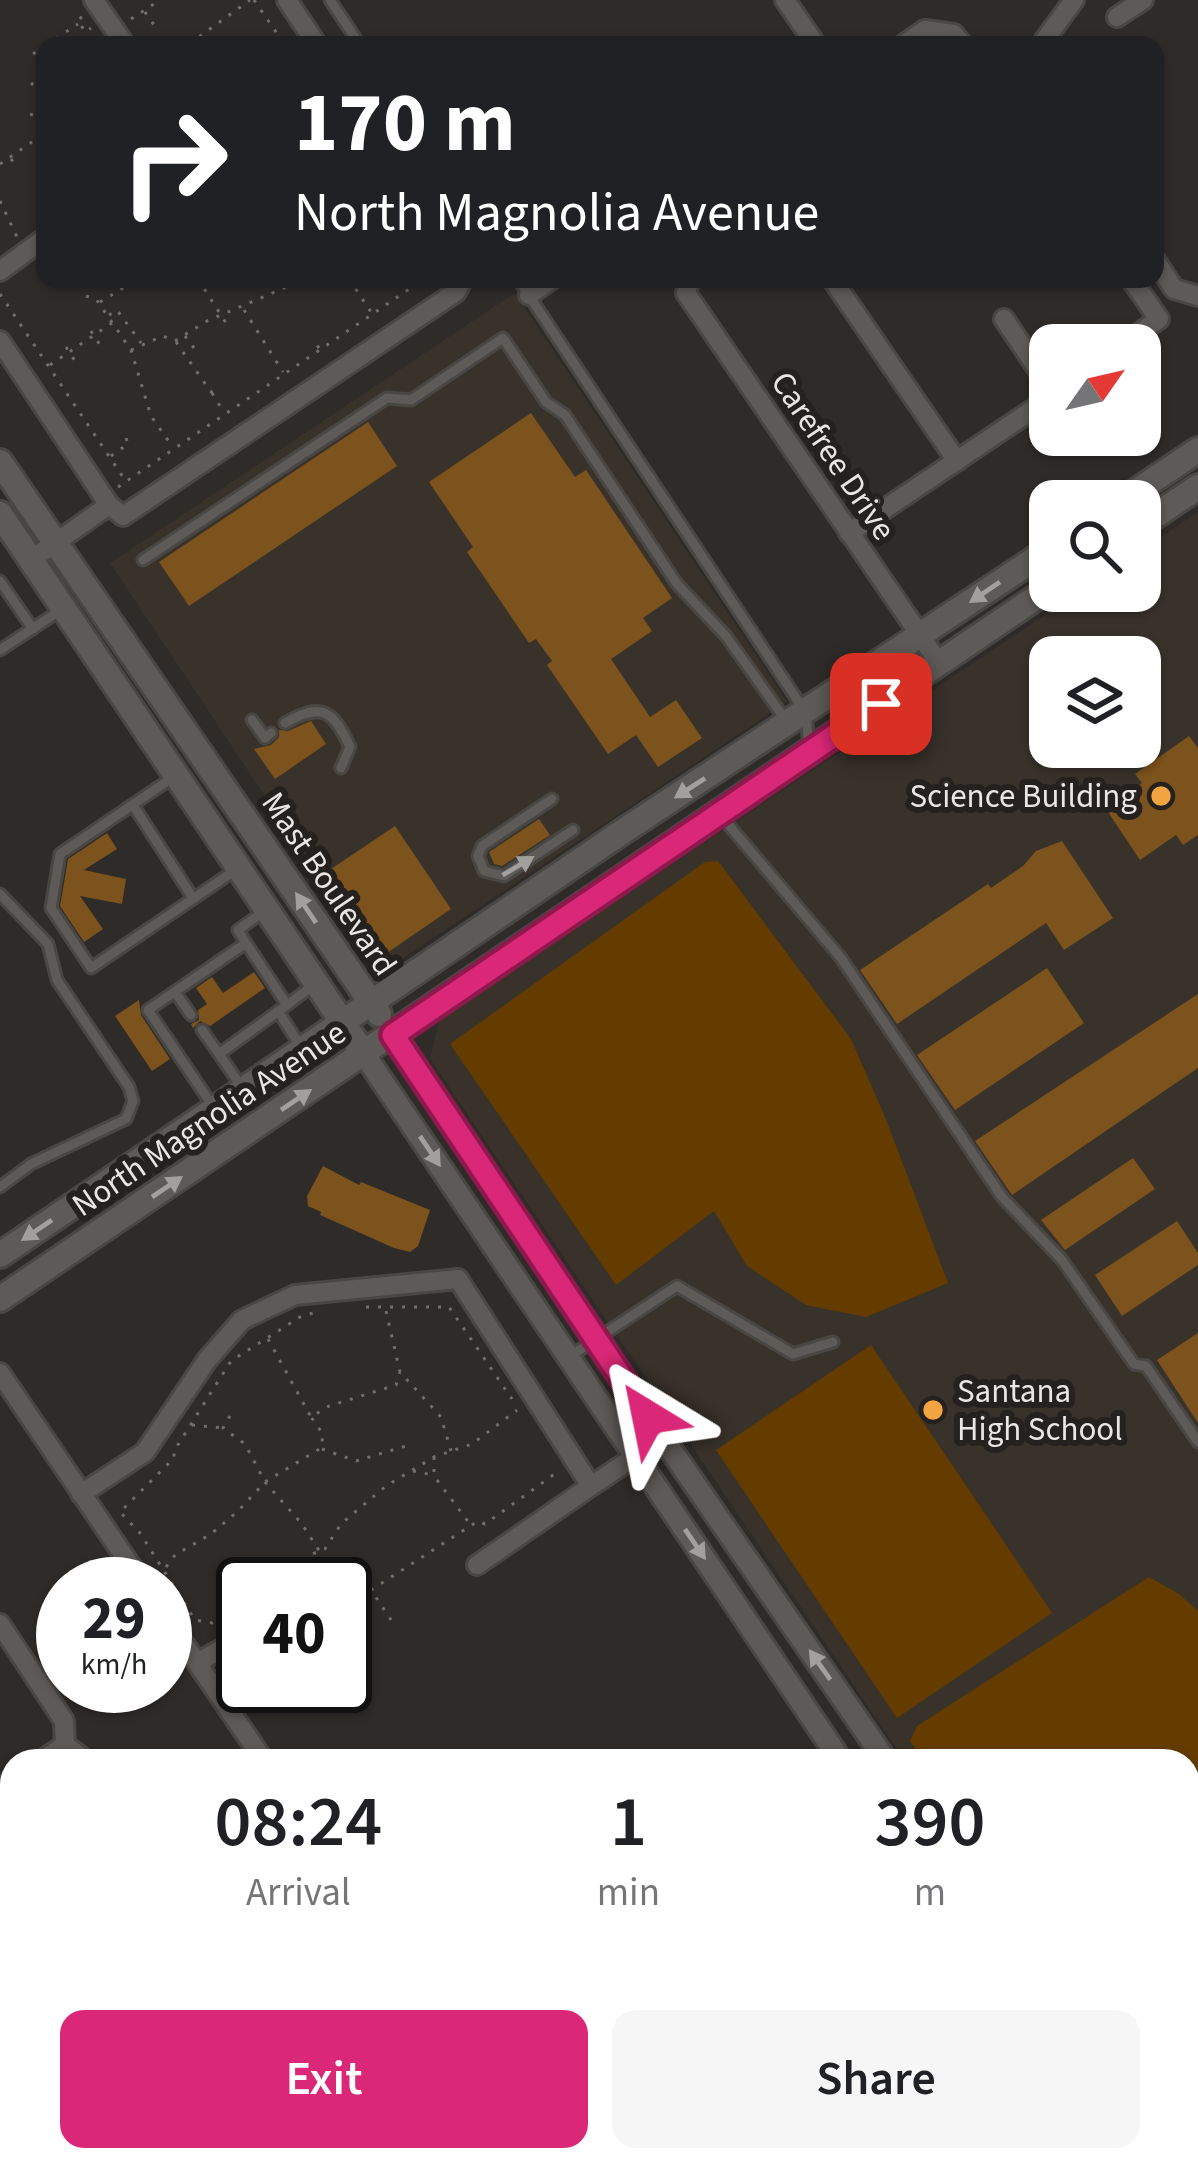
<!DOCTYPE html>
<style>
body{margin:0;font-family:"Source Sans 3",sans-serif;background:#f6f6f6;color:#202124;height:100vh;display:flex;flex-direction:column;font-size:45px;white-space:nowrap}
*{box-sizing:border-box;margin:0}
p{font-size:39px;color:#757577}
.icon{flex:none;width:66px;height:66px;fill:none;stroke:currentColor;stroke-width:2;stroke-linecap:round;stroke-linejoin:round}
.map{position:relative;flex:1;overflow:hidden}
.sheet{position:absolute;left:0px;top:1749px;width:1200px;height:423px;display:flex;flex-direction:column;background:#fff;border-radius:36px 36px 0 0;box-shadow:0 3px 9px #0004}
.sheet>*{flex:none}
.hud{position:absolute;left:36px;top:36px;width:1128px;height:252px;border-radius:24px;box-shadow:0 3px 9px #0004;background:#202124;color:#fff;overflow:hidden}
.needle{width:78px;rotate:56deg}
.tools{position:absolute;left:1029px;top:324px;display:grid;gap:24px}
.tools a{display:grid;place-items:center;width:132px;height:132px;border-radius:24px;background:#fff;box-shadow:0 3px 9px #0004;font-size:60px}
.speed{position:absolute;left:36px;top:1557px;display:flex;gap:24px;font-size:60px;font-weight:700;text-align:center}
.speed>*{display:grid;place-content:center;width:156px;height:156px;border-radius:50%;background:#fff;box-shadow:0 3px 9px #0004;line-height:1}
.speed small{font-size:30px;font-weight:400}
.speed .limit{border:6px solid #111;border-radius:18px;background:#fff;color:#111}
.pin{position:absolute;display:grid;place-items:center;width:102px;height:102px;color:#fff;margin:-51px;border-radius:24px;box-shadow:0 6px 18px #0006}
.me{position:absolute;width:132px;margin:-66px;rotate:325deg;stroke-linejoin:round;filter:drop-shadow(0 0 9px #0008)}
.turn{display:flex;align-items:center;gap:42px;height:252px;padding:0 60px;font-size:54px}
.turn .icon{width:156px;height:156px;stroke-width:2.5}
.turn b{display:block;font-size:84px;line-height:102px}
.eta{display:flex;justify-content:space-evenly;align-items:center;height:204px;text-align:center}
.eta b{font-size:72px;font-weight:600;line-height:84px}
.cta{display:flex;gap:24px;margin-top:auto;padding:24px 60px}
.cta a{flex:1;height:138px;border-radius:24px;background:#db2777;color:#fff;font-size:48px;font-weight:600;line-height:138px;text-align:center}
.cta a+a{background:#f6f6f6;color:#202124}
.map>svg:first-child{display:block}
</style>
<div class="map">
<svg width="1198" height="2171" viewBox="0 0 1198 2171">
<rect width="100%" height="100%" fill="#2e2b29"/>
<path fill="#39322b" fill-rule="evenodd" d="M 515,293 L 787,702 L 382,972 L 110,563 Z
M 1198,512 L 1198,2079 L 1188,2087 L 1188,1761 L 905,1761 L 430,1059 L 439,1020 L 1081,591 L 1140,591 L 1140,551 ZM 1050,657 L 1140,657 L 1140,747 L 1050,747 Z"/>
<path fill="#643c00" d="M 718,861 L 851,1039 L 885,1117 L 948,1283 L 866,1317 L 806,1305 L 747,1266 L 714,1211 L 616,1285 L 450,1044 L 705,862 Z
M 871,1345 L 1052,1613 L 897,1718 L 716,1450 Z
M 1149,1577 L 1179,1594 L 1198,1611 L 1198,1904 L 1188,1913 L 1188,1761 L 924,1761 L 910,1741 L 917,1726 Z"/>
<path fill="#7c521d" d="M 531,413 L 575,477 L 586,470 L 672,598 L 643,618 L 652,631 L 611,659 L 650,717 L 676,700 L 702,738 L 658,767 L 636,735 L 608,754 L 547,665 L 552,661 L 536,639 L 529,643 L 467,552 L 473,547 L 429,482 Z
M 368,422 L 397,466 L 189,606 L 159,562 Z
M 311,721 L 326,744 L 275,779 L 254,749 L 271,745 L 279,737 L 279,730 L 288,731 Z
M 1189,736 L 1198,748 L 1198,835 L 1183,845 L 1176,835 L 1140,860 L 1106,809 L 1142,783 L 1135,774 Z
M 539,819 L 550,835 L 502,866 L 494,864 L 489,852 Z
M 395,826 L 451,909 L 384,955 L 328,871 Z
M 107,833 L 117,849 L 84,870 L 126,879 L 122,904 L 80,896 L 103,929 L 84,942 L 60,906 L 68,859 Z
M 1062,841 L 1113,918 L 1064,950 L 1046,923 L 897,1024 L 860,970 L 988,884 L 991,888 L 1023,866 L 1036,851 Z
M 1047,968 L 1084,1023 L 955,1110 L 917,1055 Z
M 254,972 L 265,988 L 210,1026 L 200,1021 L 193,1028 L 191,1024 L 199,1020 L 198,1010 L 207,1004 L 196,988 L 212,977 L 223,993 Z
M 1198,994 L 1198,1068 L 1012,1195 L 975,1141 Z
M 139,1000 L 141,1015 L 170,1059 L 152,1071 L 115,1016 Z
M 1133,1158 L 1155,1189 L 1065,1250 L 1041,1220 Z
M 323,1166 L 359,1185 L 361,1182 L 430,1210 L 418,1246 L 410,1252 L 394,1248 L 320,1215 L 321,1212 L 308,1206 L 307,1196 Z
M 1177,1221 L 1198,1253 L 1198,1265 L 1122,1316 L 1095,1275 Z
M 1198,1333 L 1198,1423 L 1157,1360 Z"/>
<g fill="none" stroke-linecap="round" stroke-linejoin="round">
<g stroke="#484744" stroke-width="15">
<path id="service" d="M 330,0 L 360,45
M 518,279 L 806,713 L 809,747
M 143,560 L 387,398 L 411,400 L 503,338 L 546,402 L 565,415 L 677,584 L 726,636 L 787,722
M 0,581 L 33,629
M 0,650 L 61,610
M 252,720 L 265,738 L 271,733
M 285,723 C 322,702 333,710 350,747 L 341,768
M 172,778 L 60,854 L 51,908 L 91,968 L 237,869
M 552,799 L 482,846 L 478,856 L 484,871 L 504,876 L 573,830
M 133,805 L 193,898
M 721,816 L 841,958 L 1002,1197 L 1062,1260 L 1134,1364 L 1146,1366 L 1198,1442
M 0,894 L 48,944 L 57,980 L 129,1087 L 133,1101 L 126,1119 L 31,1164 L 0,1187
M 246,943 L 287,1005 L 315,984
M 175,992 L 191,1015
M 278,1011 L 301,1047
M 202,1030 L 219,1054
M 243,1089 L 219,1054 L 287,1005
M 212,1105 L 148,1010 L 246,943 L 238,930 L 266,910
M 569,1357 L 677,1286 L 793,1354 L 833,1342"/>
</g>
<g stroke="#484744" stroke-width="24">
<path id="minor" d="M 94,0 L 125,45
M 287,0 L 317,45
M 785,0 L 816,45
M 1117,17 L 1143,0
M 903,45 L 925,30 L 954,34 L 963,45
M 1041,45 L 1074,0
M 1155,260 L 1174,289 L 1198,296
M 0,271 L 45,238
M 690,279 L 686,293 L 939,663
M 832,279 L 957,461
M 529,295 L 552,279
M 1004,319 L 1050,387
M 0,341 L 109,505
M 1123,345 L 1159,319 L 1131,279
M 849,533 L 1050,398
M 31,560 L 109,505 L 123,516 L 456,292 L 463,279
M 0,1373 L 143,1584
M 591,1486 L 636,1456
M 81,1494 L 145,1452 L 207,1360 L 242,1320 L 295,1295 L 458,1279 L 591,1486 L 477,1565
M 324,1584 L 331,1579
M 165,1616 L 264,1761
M 0,1624 L 64,1721 L 65,1745
M 197,1663 L 243,1637
M 65,1745 L 87,1761
M 41,1761 L 65,1745
M 0,1788 L 12,1780
M 0,2080 L 12,2071
M 362,2160 L 369,2171
M 788,2171 L 814,2160"/>
</g>
<g stroke="#484744" stroke-width="27">
<path id="tertiary" d="M 393,1035 L 595,1340 L 886,1761
M 364,1054 L 841,1761
M 0,1986 L 12,2003
M 117,2160 L 124,2171
M 1106,2160 L 1113,2171
M 1152,2160 L 1160,2171"/>
</g>
<g stroke="#484744" stroke-width="30">
<path id="secondary" d="M 0,462 L 379,1014
M 1122,501 L 1198,450
M 0,514 L 364,1054
M 1140,526 L 1198,487
M 0,1255 L 622,832 L 1050,549
M 0,1299 L 1050,588"/>
</g>
<path stroke="#716f6d" stroke-width="3" stroke-dasharray="3 9" stroke-linecap="butt" d="M 254,0 L 285,45
M 145,12 L 154,25
M 82,17 L 78,20 L 85,32 L 91,28
M 131,19 L 160,0
M 46,45 L 78,24
M 201,45 L 196,39 L 250,0
M 33,54 L 43,47
M 31,83 L 45,95
M 30,115 L 45,110
M 11,159 L 18,168
M 0,164 L 45,133
M 0,201 L 17,237
M 198,279 L 226,323
M 349,279 L 371,312
M 0,294 L 125,480
M 86,296 L 96,299 L 131,350 L 151,416 L 172,446
M 100,302 L 138,279
M 244,310 L 283,372
M 109,315 L 117,310 L 141,343
M 91,331 L 100,345
M 185,336 L 194,348
M 176,342 L 211,392 L 217,388
M 66,347 L 77,364
M 319,348 L 316,344 L 322,340
M 131,350 L 163,336 L 175,341 L 207,321 L 305,279
M 50,365 L 112,323
M 212,393 L 223,411
M 111,456 L 128,444 L 126,438
M 118,487 L 424,279
M 366,1307 L 449,1307 L 512,1399
M 386,1311 L 400,1372 L 441,1417 L 451,1451
M 268,1339 L 311,1417 L 329,1406 L 396,1385 L 400,1372
M 230,1416 L 223,1428 L 245,1444 L 265,1482 L 302,1524 L 327,1563
M 192,1425 L 223,1428
M 322,1449 L 356,1461 L 406,1446
M 434,1457 L 434,1476 L 470,1524
M 413,1471 L 433,1475
M 166,1567 L 175,1555 L 211,1534 L 238,1511 L 265,1482 L 321,1448 L 323,1434 L 311,1417
M 276,1584 L 312,1554 L 325,1549 L 341,1524 L 386,1486 L 434,1457 L 472,1444 L 517,1410
M 346,1593 L 363,1608 L 370,1594
M 243,1603 L 212,1623 L 195,1620 L 140,1533 L 120,1512 L 174,1458 L 174,1451 L 231,1361 L 300,1317 L 316,1312
M 391,1620 L 371,1590 L 478,1521 L 485,1524 L 559,1471"/>
<use href="#service" stroke="#5d5a57" stroke-width="9"/>
<use href="#minor" stroke="#5d5a57" stroke-width="18"/>
<use href="#tertiary" stroke="#5d5a57" stroke-width="21"/>
<use href="#secondary" stroke="#5d5a57" stroke-width="24"/>
</g>
<defs><path id="oneway-solid" d="M-6-.8H1V-3.2L6.5 0L1 3.2V.8H-6Z" transform="scale(3)"/></defs>
<g fill="#a2a09e">
<use href="#oneway-solid" transform="translate(985 592) rotate(146)"/>
<use href="#oneway-solid" transform="translate(690 788) rotate(147)"/>
<use href="#oneway-solid" transform="translate(518 866) rotate(-31)"/>
<use href="#oneway-solid" transform="translate(306 908) rotate(-124)"/>
<use href="#oneway-solid" transform="translate(296 1100) rotate(-34)"/>
<use href="#oneway-solid" transform="translate(430 1151) rotate(56)"/>
<use href="#oneway-solid" transform="translate(167 1187) rotate(-34)"/>
<use href="#oneway-solid" transform="translate(37 1230) rotate(146)"/>
<use href="#oneway-solid" transform="translate(695 1544) rotate(56)"/>
<use href="#oneway-solid" transform="translate(820 1665) rotate(-125)"/>
</g>
<g fill="none" stroke-linecap="round" stroke-linejoin="round">
<g stroke="#8e194d" stroke-width="30">
<path id="route" d="M 648,1417 L 393,1035 L 881,704"/>
</g>
<use href="#route" stroke="#db2777" stroke-width="21"/>
</g>
<g fill="#f3a442" stroke="#24211f" stroke-width="4.5">
<circle cx="1161" cy="796" r="12"/>
<circle cx="933" cy="1410" r="12"/>
</g>
<g text-anchor="middle" dominant-baseline="central" stroke-width="12" stroke-linejoin="round" paint-order="stroke">
<g font-size="33" fill="#e8e7e5" stroke="#24211f">
<text transform="translate(833 456) rotate(56)">Carefree Drive</text>
<text transform="translate(329 884) rotate(56)">Mast Boulevard</text>
<text transform="translate(209 1119) rotate(-34)">North Magnolia Avenue</text>
</g>
<g font-size="33" fill="#e8e7e5" stroke="#24211f" text-anchor="end">
<text x="1137" y="796">Science Building</text>
<text x="957" y="1391" text-anchor="start">Santana<tspan x="957" dy="38">High School</tspan></text>
</g>
</g>
</svg>
<div class="tools">
<a><svg class="needle" viewBox="-14 -14 28 28"><path d="M0-13l5 13h-10z" fill="#e53935"/><path d="M0 13l5-13h-10z" fill="#757577"/></svg></a>
<a><svg class="icon" aria-label="search" viewBox="0 0 24 24"><circle cx="10" cy="10" r="6"/><path d="M15 15l6 6"/></svg></a>
<a><svg class="icon" aria-label="layers" viewBox="0 0 24 24"><path d="M12 4l9 5-9 5-9-5zM3 14l9 5 9-5"/></svg></a>
</div>
<div class="speed"><div>29<small>km/h</small></div><div class="limit">40</div></div>
<div class="pin" style="left:881px;top:704px;background:#d93025"><svg class="icon" aria-label="arrive" viewBox="0 0 24 24"><path d="M6 21V4h12l-3 4 3 4H6"/></svg></div>
<svg class="me" style="left:648px;top:1417px" viewBox="-20 -20 40 40"><path d="M0-17L14 15 0 8-14 15z" fill="#db2777" stroke="#fff" stroke-width="4"/></svg>
<div class="hud">
<div class="turn"><svg class="icon" aria-label="right" viewBox="0 0 24 24"><path d="M7 20v-9h11M14 6l5 5-5 5"/></svg><div><b>170 m</b>North Magnolia Avenue</div></div>
</div>
<section class="sheet">
<div class="eta">
<div><b>08:24</b><p>Arrival</p></div>
<div><b>1</b><p>min</p></div>
<div><b>390</b><p>m</p></div>
</div>
<div class="cta"><a>Exit</a><a>Share</a></div>
</section>
</div>
